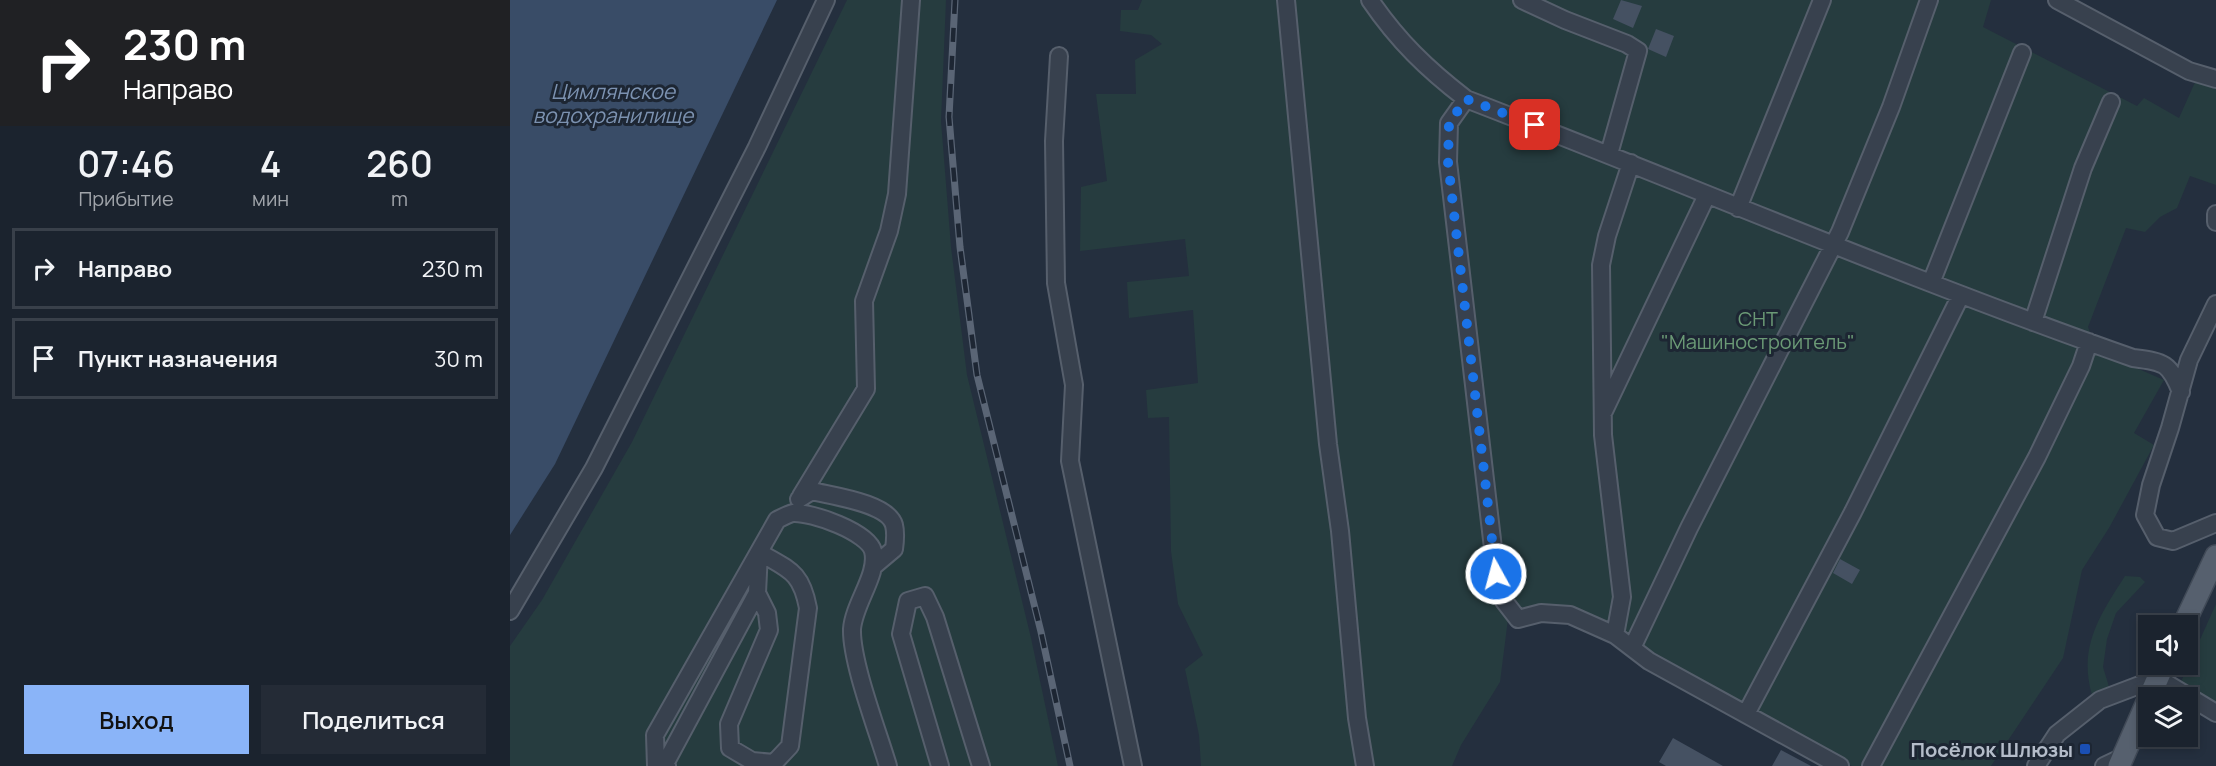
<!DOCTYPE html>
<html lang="ru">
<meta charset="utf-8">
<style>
body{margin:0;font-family:Manrope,sans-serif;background:#242b36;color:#f1f3f6;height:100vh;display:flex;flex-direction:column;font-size:22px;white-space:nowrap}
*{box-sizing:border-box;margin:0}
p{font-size:20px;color:#a0a4aa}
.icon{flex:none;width:33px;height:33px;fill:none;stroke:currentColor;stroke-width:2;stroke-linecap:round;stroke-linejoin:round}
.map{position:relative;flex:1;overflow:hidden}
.drawer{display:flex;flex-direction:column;background:#1b232e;width:510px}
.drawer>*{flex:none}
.guide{background:#202124;color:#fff;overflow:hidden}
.buttons{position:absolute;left:1628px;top:615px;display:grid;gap:12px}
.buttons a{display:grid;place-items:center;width:60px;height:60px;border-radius:0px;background:#1b232e;box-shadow:0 3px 9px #0003,0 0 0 2px #39404a;font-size:30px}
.pin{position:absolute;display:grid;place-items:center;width:51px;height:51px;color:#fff;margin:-26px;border-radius:12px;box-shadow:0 3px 9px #0006}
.me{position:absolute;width:66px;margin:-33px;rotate:353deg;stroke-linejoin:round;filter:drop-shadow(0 0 4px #0008)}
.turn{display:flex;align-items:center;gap:21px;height:126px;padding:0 24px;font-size:27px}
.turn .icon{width:78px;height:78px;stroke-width:2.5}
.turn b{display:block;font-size:42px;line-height:51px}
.eta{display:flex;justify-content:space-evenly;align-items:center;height:102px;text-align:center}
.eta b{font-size:36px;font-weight:600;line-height:42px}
.action{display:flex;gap:12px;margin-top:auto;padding:12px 24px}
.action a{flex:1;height:69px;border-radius:0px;background:#8ab4f8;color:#111;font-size:24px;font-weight:600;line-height:69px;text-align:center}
.action a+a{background:#242b36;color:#f1f3f6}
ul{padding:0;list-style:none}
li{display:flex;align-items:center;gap:18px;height:81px;margin:0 12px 9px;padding:0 12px;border:3px solid #39404a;border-radius:0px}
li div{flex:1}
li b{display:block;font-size:22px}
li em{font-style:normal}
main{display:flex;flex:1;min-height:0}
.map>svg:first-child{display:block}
</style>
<main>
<section class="drawer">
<div class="guide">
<div class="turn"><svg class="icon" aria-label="right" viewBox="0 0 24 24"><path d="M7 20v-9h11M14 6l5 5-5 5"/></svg><div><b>230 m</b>Направо</div></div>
</div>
<div class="eta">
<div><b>07:46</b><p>Прибытие</p></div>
<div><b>4</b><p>мин</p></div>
<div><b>260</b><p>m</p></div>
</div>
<ul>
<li><svg class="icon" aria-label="right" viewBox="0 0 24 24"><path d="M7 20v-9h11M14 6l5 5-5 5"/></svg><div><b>Направо</b></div><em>230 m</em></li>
<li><svg class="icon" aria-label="arrive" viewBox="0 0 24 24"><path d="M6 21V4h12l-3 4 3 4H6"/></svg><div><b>Пункт назначения</b></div><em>30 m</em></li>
</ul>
<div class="action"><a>Выход</a><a>Поделиться</a></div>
</section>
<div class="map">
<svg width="1706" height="766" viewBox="0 0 1706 766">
<rect width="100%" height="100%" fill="#242f3e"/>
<path fill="#263c3f" d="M 337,0 L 436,0 L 431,121 L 441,247 L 457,375 L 521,638 L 548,766 L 0,766 L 0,646 L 32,600 L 122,442 Z
M 632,0 L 1481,0 L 1473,27 L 1627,106 L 1634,98 L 1669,118 L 1686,80 L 1706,88 L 1706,185 L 1680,176 L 1667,208 L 1650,217 L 1635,232 L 1616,228 L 1578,327 L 1587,351 L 1654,380 L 1624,433 L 1644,445 L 1599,528 L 1572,570 L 1553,658 L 1481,766 L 1342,766 L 1117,637 L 1017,611 L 1006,605 L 998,619 L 990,682 L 951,745 L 942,766 L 691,766 L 689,735 L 675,669 L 693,655 L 668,604 L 661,551 L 659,417 L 638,418 L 636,390 L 688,383 L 683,310 L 619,318 L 617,282 L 679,276 L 675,239 L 570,251 L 571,187 L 597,181 L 586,94 L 626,94 L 625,60 L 652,44 L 641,35 L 610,31 L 611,10 L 628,10 Z
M 1615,576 L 1630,577 L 1635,582 L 1606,613 L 1597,639 L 1593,667 L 1600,690 L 1591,697 L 1582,695 C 1568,647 1590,615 1615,576 Z
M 1706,604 L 1706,707 L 1670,684 Z"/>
<path fill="#394c67" d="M 0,0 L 267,0 L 45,464 L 0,535 Z"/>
<path fill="#455162" d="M 1111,0 L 1132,6 L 1123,28 L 1103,19 Z
M 1146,29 L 1164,36 L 1156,57 L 1138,49 Z
M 1330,559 L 1350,570 L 1342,584 L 1323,573 Z
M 1163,738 L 1213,766 L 1156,766 L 1149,762 Z
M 1271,750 L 1301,766 L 1262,766 Z"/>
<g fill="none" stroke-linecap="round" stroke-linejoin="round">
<g stroke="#565f6c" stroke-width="20">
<path id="minor" d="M 776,0 L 818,444 L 830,531 L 847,718 L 855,766
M 860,0 C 888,41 917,69 956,99 L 939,123 L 938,162 L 986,574 L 994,601 L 1008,619 L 1031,613 L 1060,615 L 1105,635 L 1139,661 L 1330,766
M 1012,0 L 1055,20 L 1117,44 L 1128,51 L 1099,154
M 1547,0 L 1679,71 L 1706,79
M 549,56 L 544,141 L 546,283 L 564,385 L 560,461 L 623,766
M 956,99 C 1179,185 1398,279 1623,358 C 1654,362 1659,362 1671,392
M 1228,208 L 1312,0
M 1706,214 L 1706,222
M 1421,283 L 1512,53
M 1706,304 L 1679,360 L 1660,428 L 1641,485 L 1635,515 L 1647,537 L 1663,541 L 1706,523
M 1523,322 L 1573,168 L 1601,102
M 1094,411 L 1197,195
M 291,496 L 356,389 L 354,301 L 379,231 L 387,194 L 401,0
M 289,499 L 302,491 C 322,496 378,503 384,525 C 386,533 385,542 384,549 L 365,565
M 0,611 L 84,468 L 247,147 L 316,0
M 1105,635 L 1112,597 L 1093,435 L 1091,265 L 1097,236 L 1121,163
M 1122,648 L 1179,528 L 1330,232 L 1381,107 L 1419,0
M 1236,714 L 1343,512 L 1451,295
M 146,766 L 145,735 L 267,520 C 271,518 278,514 283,513 C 302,512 358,532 363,551 C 369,574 344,603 342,629 C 341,662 368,732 378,766
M 157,766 L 156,762 L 247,593 L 257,613 L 259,630 L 219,724 L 220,748 L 242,761 L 264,763 L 280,746 L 298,608 C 291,571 279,570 249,552 L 247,593
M 430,766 L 391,634 L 398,601 L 415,596 L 425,617 L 471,766
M 1361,766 L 1527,457 L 1571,366 L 1579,342
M 1526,766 L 1547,734 L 1590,700 L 1648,678 L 1706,713
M 1594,766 L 1613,757"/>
</g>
<g stroke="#414a57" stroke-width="24">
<path id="major" d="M 1673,626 L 1706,556
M 1639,698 L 1654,664
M 1609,766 L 1638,700"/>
</g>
<use href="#minor" stroke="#38414e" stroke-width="16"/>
<use href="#major" stroke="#56606e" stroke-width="21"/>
<g stroke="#5a6575" stroke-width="7">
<path id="rail" d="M 445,0 L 439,117 L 450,247 L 467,375 L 531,632 L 560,766"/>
</g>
<use href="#rail" stroke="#1d2633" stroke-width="4.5" stroke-dasharray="14" stroke-linecap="butt"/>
</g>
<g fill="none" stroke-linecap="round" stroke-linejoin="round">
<path stroke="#1a73e8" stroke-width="10" stroke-dasharray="0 18" d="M 986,574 L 938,162 L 939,123 L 956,99 L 1025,125"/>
</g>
<rect fill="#1a4fb4" stroke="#1d2633" stroke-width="2" x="1569" y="743" width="12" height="12" rx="3"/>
<g text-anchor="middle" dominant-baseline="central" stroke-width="6" stroke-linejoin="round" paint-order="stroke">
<g font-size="20" fill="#6b9a76" stroke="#1d2633">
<text x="1248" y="318">СНТ<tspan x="1248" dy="23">"Машиностроитель"</tspan></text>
</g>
<g font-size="20" font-weight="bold" fill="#b4bcc9" stroke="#1d2633" text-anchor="end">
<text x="1563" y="749">Посёлок Шлюзы</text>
</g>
<g font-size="21" font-style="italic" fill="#7c92b1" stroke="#1d2633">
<text x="103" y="91">Цимлянское<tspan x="103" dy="24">водохранилище</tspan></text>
</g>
</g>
</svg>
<div class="buttons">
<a><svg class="icon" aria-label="sound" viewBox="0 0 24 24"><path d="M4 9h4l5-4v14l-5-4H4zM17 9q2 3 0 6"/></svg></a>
<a><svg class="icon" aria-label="layers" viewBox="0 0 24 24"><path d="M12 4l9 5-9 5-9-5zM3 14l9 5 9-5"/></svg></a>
</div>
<div class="pin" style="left:1025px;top:125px;background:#d93025"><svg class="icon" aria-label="arrive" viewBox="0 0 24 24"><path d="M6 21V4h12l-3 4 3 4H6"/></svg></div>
<svg class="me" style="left:986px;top:574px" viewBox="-20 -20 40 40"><circle r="17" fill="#1a73e8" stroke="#fff" stroke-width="3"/><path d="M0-11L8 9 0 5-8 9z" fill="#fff"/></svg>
</div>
</main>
